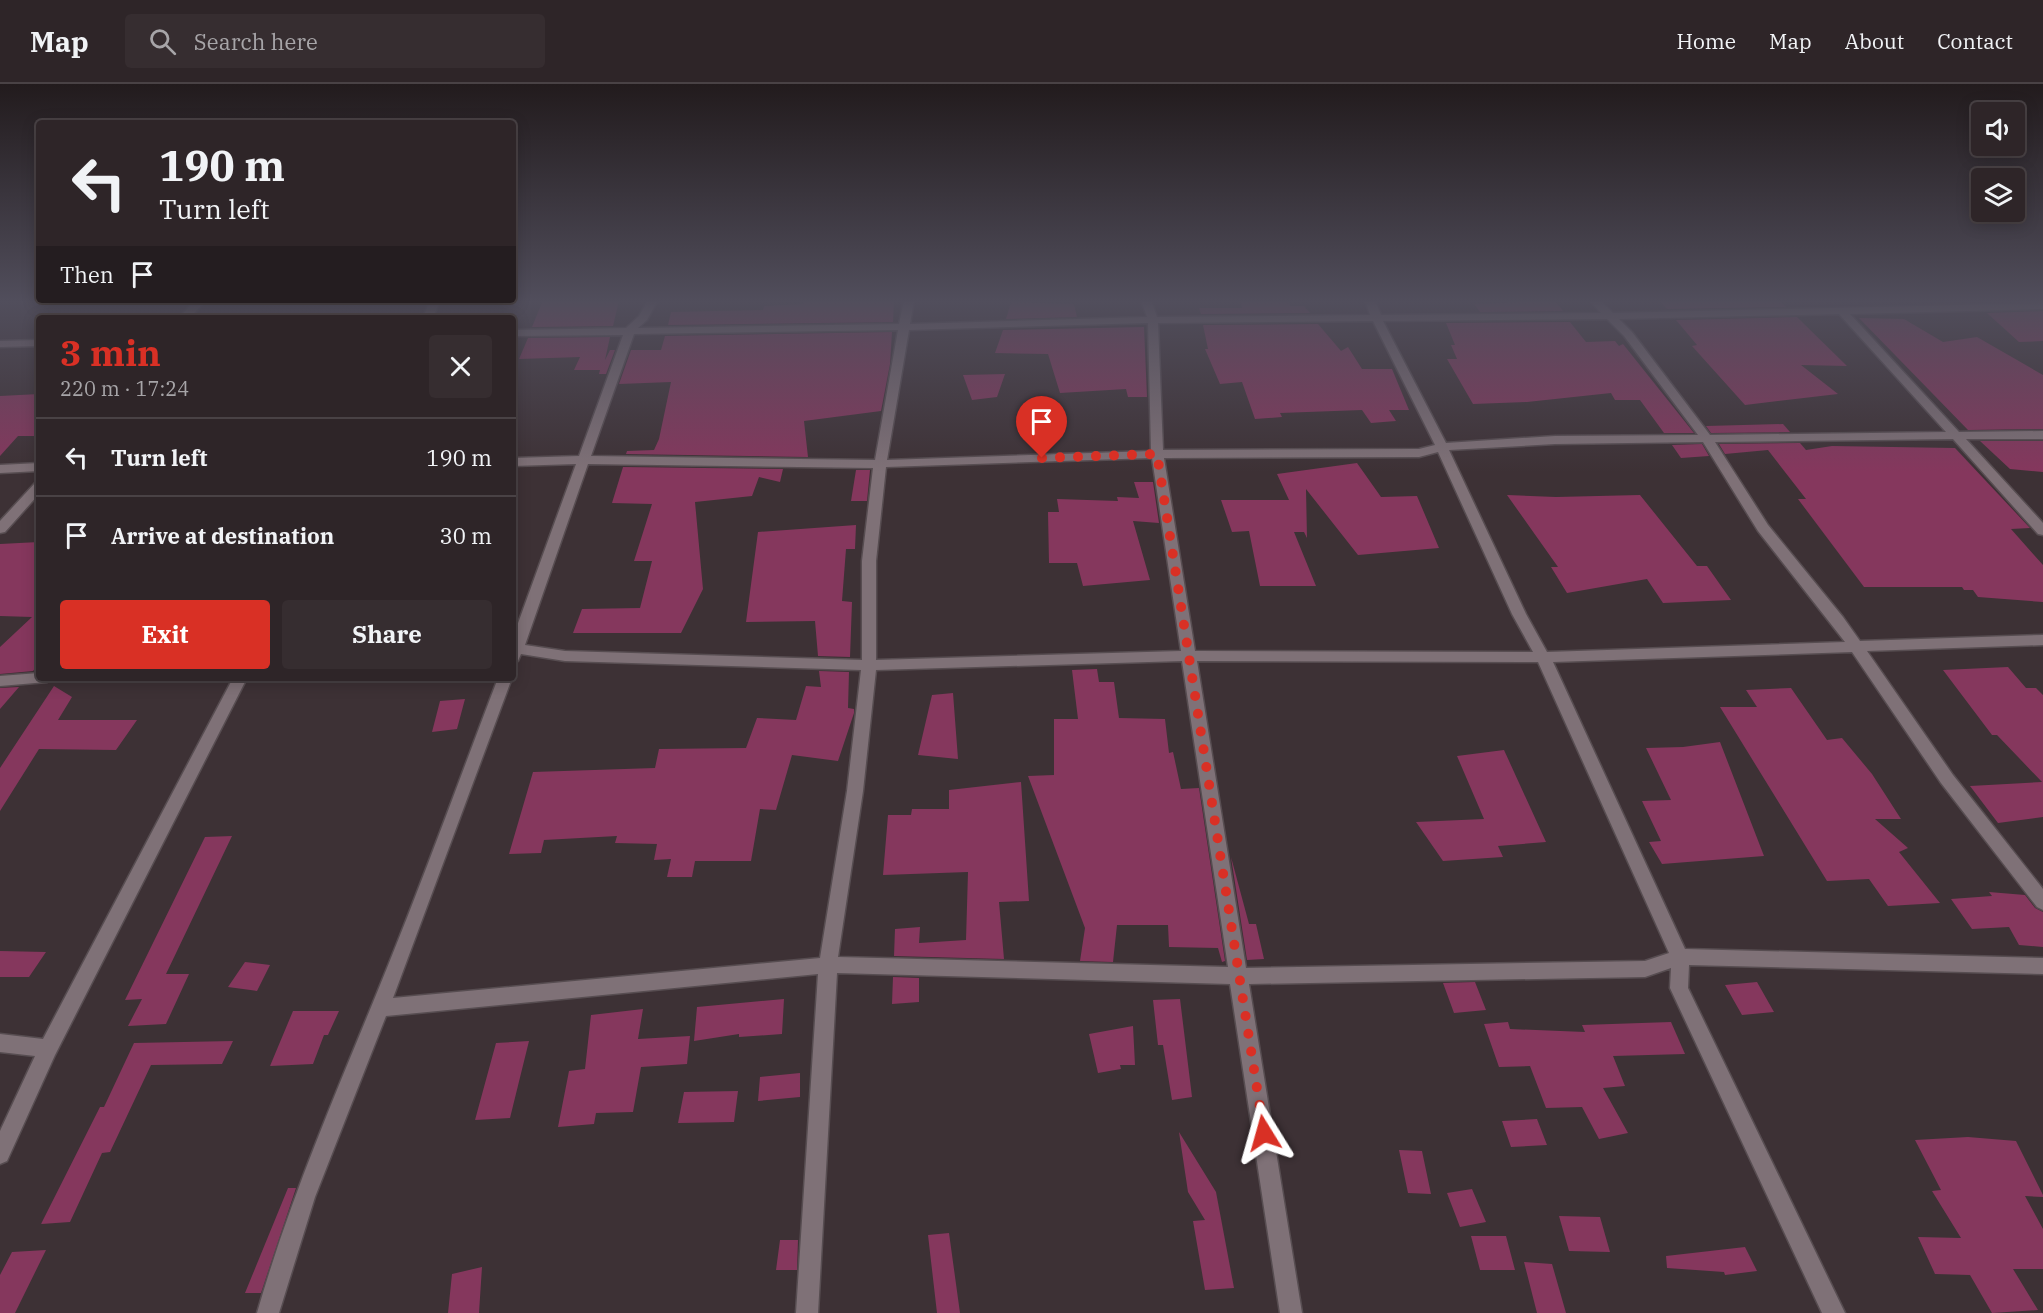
<!DOCTYPE html>
<meta charset="utf-8">
<style>
body{margin:0;font-family:"IBM Plex Serif",serif;background:#362d30;color:#f1f3f6;height:100vh;display:flex;flex-direction:column;font-size:22px;white-space:nowrap}
*{box-sizing:border-box;margin:0}
p{font-size:20px;color:#a7a5a8}
.icon{flex:none;width:33px;height:33px;fill:none;stroke:currentColor;stroke-width:2;stroke-linecap:round;stroke-linejoin:round}
.map{position:relative;flex:1;overflow:hidden}
.drawer{position:absolute;left:36px;top:231px;width:480px;height:366px;display:flex;flex-direction:column;background:#2e2528;border-radius:6px;box-shadow:0 3px 15px #0003,0 0 0 2px #494245}
.drawer>*{flex:none}
.top-card{position:absolute;left:36px;top:36px;width:480px;height:183px;border-radius:6px;box-shadow:0 3px 15px #0003,0 0 0 2px #494245;background:#2e2528;color:#f1f3f6;overflow:hidden}
.buttons{position:absolute;left:1971px;top:18px;display:grid;gap:12px}
.buttons a{display:grid;place-items:center;width:54px;height:54px;border-radius:6px;background:#2e2528;box-shadow:0 3px 15px #0003,0 0 0 2px #494245;font-size:30px}
.pin{position:absolute;display:grid;place-items:center;width:51px;height:51px;color:#fff;margin:-62px -26px;border-radius:50% 50% 50% 0;rotate:-45deg;box-shadow:0 0 6px #0007}
.pin .icon{rotate:45deg}
.me{position:absolute;width:66px;margin:-33px;rotate:352deg;stroke-linejoin:round;filter:drop-shadow(0 0 4px #0008)}
.turn{display:flex;align-items:center;gap:21px;height:126px;padding:0 24px;font-size:27px}
.turn .icon{width:78px;height:78px;stroke-width:2.5}
.turn b{display:block;font-size:42px;line-height:51px}
.then{display:flex;align-items:center;height:57px;padding:0 24px;background:#0003;gap:12px;font-size:22px}
.round{display:grid;place-items:center;flex:none;width:63px;height:63px;border-radius:6px;background:#362d30}
.headline{display:flex;align-items:center;justify-content:space-between;height:102px;padding:0 24px}
h1{font-size:36px;font-weight:800;line-height:45px;color:#d93025}
.cta{display:flex;gap:12px;margin-top:auto;padding:12px 24px}
.cta a{flex:1;height:69px;border-radius:6px;background:#d93025;color:#fff;font-size:24px;font-weight:800;line-height:69px;text-align:center}
.cta a+a{background:#362d30;color:#f1f3f6}
ul{padding:0;list-style:none}
li{display:flex;align-items:center;gap:18px;height:78px;padding:0 24px;border-top:2px solid #494245}
li div{flex:1}
li b{display:block;font-size:22px}
li em{font-style:normal}
header{display:flex;align-items:center;gap:36px;box-sizing:border-box;height:84px;padding:0 30px;background:#2e2528;border-bottom:2px solid #494245}
header strong{font-size:28px}
nav{display:flex;gap:33px;margin-inline-start:auto;font-size:21px}
.search{width:420px;height:54px;background:#362d30;display:flex;align-items:center;gap:15px;box-sizing:border-box;padding:0 21px;border-radius:6px;color:#a7a5a8;font-size:22px}
.map>svg:first-child{display:block}
</style>
<header>
<strong>Map</strong>
<div class="search"><svg class="icon" aria-label="search" viewBox="0 0 24 24"><circle cx="10" cy="10" r="6"/><path d="M15 15l6 6"/></svg>Search here</div>
<nav><a>Home</a><a>Map</a><a>About</a><a>Contact</a></nav>
</header>
<div class="map">
<svg width="2043" height="1229" viewBox="0 0 2043 1229">
<rect width="100%" height="100%" fill="#3d3135"/>
<path fill="#85375d" d="M 543,216 L 617,216 L 619,217 L 613,242 L 532,243 Z
M 803,216 L 894,216 L 893,238 L 668,241 L 671,228 L 763,226 L 764,222 L 803,220 Z
M 1240,216 L 1288,216 L 1290,222 L 1304,222 L 1310,229 L 1201,230 L 1199,224 L 1242,224 Z
M 1659,216 L 1779,216 L 1786,223 L 1667,225 Z
M 1555,217 L 1563,227 L 1480,228 L 1474,220 Z
M 1011,218 L 1074,220 L 1077,233 L 1006,235 Z
M 2043,227 L 2043,257 L 2019,258 L 1987,229 Z
M 1797,233 L 1847,282 L 1801,281 L 1838,310 L 1745,321 L 1692,262 L 1697,261 L 1676,236 Z
M 1859,234 L 1904,235 L 1943,258 L 1977,253 L 2043,291 L 2043,345 L 1968,346 Z
M 1570,238 L 1586,258 L 1615,257 L 1619,262 L 1623,260 L 1694,349 L 1664,349 L 1640,316 L 1615,316 L 1611,309 L 1527,318 L 1473,320 L 1447,275 L 1457,275 L 1451,261 L 1455,261 L 1446,239 Z
M 1318,240 L 1341,267 L 1348,263 L 1362,285 L 1392,285 L 1409,326 L 1389,326 L 1396,337 L 1371,339 L 1362,326 L 1280,329 L 1282,333 L 1255,335 L 1242,298 L 1220,300 L 1205,265 L 1208,265 L 1203,241 Z
M 1144,243 L 1147,313 L 1128,313 L 1126,305 L 1060,309 L 1048,270 L 995,269 L 1003,246 Z
M 892,248 L 890,280 L 881,327 L 804,337 L 808,373 L 626,370 L 627,367 L 654,366 L 659,355 L 671,298 L 619,300 L 631,266 L 661,266 L 665,252 Z
M 610,253 L 605,276 L 610,266 L 615,266 L 606,290 L 599,290 L 600,286 L 574,286 L 580,273 L 519,275 L 528,254 Z
M 1005,290 L 997,313 L 972,316 L 963,291 Z
M 39,310 L 39,352 L 18,352 L 0,372 L 0,312 Z
M 1783,340 L 1790,348 L 1711,349 L 1706,342 Z
M 1980,357 L 2043,357 L 2043,388 L 2010,385 Z
M 1800,359 L 1806,366 L 1832,362 L 1955,364 L 2030,444 L 2011,445 L 2043,481 L 2043,518 L 1978,513 L 1973,506 L 1964,506 L 1962,503 L 1864,503 L 1798,415 L 1806,415 L 1768,366 L 1725,370 L 1719,360 Z
M 1702,360 L 1709,372 L 1681,374 L 1672,361 Z
M 1357,379 L 1381,413 L 1417,412 L 1439,464 L 1358,471 L 1306,405 L 1307,454 L 1304,448 L 1294,448 L 1316,502 L 1260,502 L 1249,447 L 1232,448 L 1221,416 L 1289,416 L 1277,390 Z
M 623,383 L 783,385 L 780,398 L 759,393 L 752,412 L 695,418 L 703,505 L 681,549 L 573,549 L 582,525 L 640,524 L 652,477 L 634,477 L 652,420 L 612,419 Z
M 856,386 L 870,386 L 867,417 L 851,417 Z
M 1134,398 L 1153,398 L 1159,439 L 1133,437 L 1150,496 L 1083,502 L 1077,479 L 1049,479 L 1048,428 L 1059,428 L 1057,415 L 1118,417 L 1117,413 L 1139,414 Z
M 1507,411 L 1556,413 L 1640,411 L 1697,482 L 1707,482 L 1731,516 L 1663,519 L 1647,495 L 1567,509 L 1551,483 L 1558,483 Z
M 856,441 L 855,465 L 846,465 L 842,517 L 852,518 L 850,573 L 818,572 L 815,537 L 746,538 L 758,448 Z
M 39,458 L 39,580 L 33,587 L 0,590 L 0,563 L 32,533 L 0,532 L 0,460 Z
M 2008,583 L 2026,604 L 2036,604 L 2043,611 L 2043,733 L 1998,739 L 1970,702 L 2042,698 L 1997,651 L 1992,651 L 1943,586 Z
M 1097,585 L 1099,598 L 1114,598 L 1119,634 L 1165,635 L 1169,669 L 1173,668 L 1181,705 L 1199,704 L 1225,877 L 1222,878 L 1218,864 L 1169,863 L 1168,841 L 1117,841 L 1113,878 L 1080,877 L 1085,844 L 1028,692 L 1054,691 L 1054,635 L 1078,635 L 1072,586 Z
M 819,587 L 849,588 L 848,624 L 854,625 L 854,629 L 838,677 L 792,671 L 776,726 L 760,725 L 751,777 L 695,777 L 692,793 L 667,793 L 671,775 L 654,776 L 657,760 L 615,759 L 617,752 L 544,756 L 541,769 L 509,770 L 533,688 L 655,684 L 659,665 L 746,664 L 757,634 L 796,636 L 806,602 L 821,603 Z
M 54,602 L 72,613 L 58,636 L 137,636 L 116,666 L 39,665 L 0,727 L 0,684 Z
M 19,603 L 0,625 L 0,604 Z
M 1791,604 L 1827,656 L 1842,654 L 1872,690 L 1901,735 L 1875,735 L 1908,764 L 1899,768 L 1940,819 L 1888,822 L 1869,795 L 1827,797 L 1720,623 L 1757,623 L 1746,606 Z
M 953,609 L 958,675 L 918,671 L 932,611 Z
M 465,615 L 457,645 L 432,648 L 440,617 Z
M 1720,658 L 1764,772 L 1662,780 L 1649,758 L 1661,757 L 1642,717 L 1671,716 L 1646,664 L 1683,663 Z
M 1504,666 L 1546,758 L 1498,762 L 1503,773 L 1443,777 L 1416,738 L 1484,735 L 1457,672 Z
M 1021,698 L 1029,817 L 999,818 L 1004,875 L 894,872 L 895,845 L 920,843 L 919,859 L 966,856 L 968,788 L 883,791 L 888,731 L 911,731 L 912,725 L 949,725 L 949,706 Z
M 232,752 L 166,890 L 189,890 L 166,940 L 128,942 L 142,915 L 125,916 L 205,753 Z
M 1231,773 L 1249,840 L 1256,840 L 1264,875 L 1247,876 Z
M 1989,808 L 2025,811 L 2035,824 L 2043,828 L 2043,863 L 2019,861 L 2009,843 L 1972,845 L 1951,815 L 1992,812 Z
M 0,867 L 46,868 L 29,893 L 0,893 Z
M 245,878 L 270,881 L 257,907 L 228,903 Z
M 893,893 L 919,894 L 919,918 L 892,920 Z
M 1475,898 L 1486,926 L 1454,929 L 1443,899 Z
M 1757,898 L 1774,928 L 1742,931 L 1725,901 Z
M 784,915 L 782,950 L 739,953 L 739,950 L 694,957 L 697,923 Z
M 1180,915 L 1192,1013 L 1172,1016 L 1163,961 L 1158,961 L 1153,916 Z
M 643,925 L 638,955 L 690,952 L 687,980 L 641,983 L 633,1028 L 596,1029 L 594,1040 L 558,1043 L 569,987 L 585,985 L 591,931 Z
M 293,927 L 339,927 L 328,951 L 324,951 L 313,980 L 270,982 Z
M 1508,938 L 1510,945 L 1585,948 L 1582,941 L 1671,938 L 1685,970 L 1613,972 L 1625,1002 L 1603,1004 L 1628,1049 L 1599,1055 L 1582,1023 L 1546,1024 L 1530,982 L 1499,983 L 1484,940 Z
M 1133,942 L 1135,981 L 1120,981 L 1121,985 L 1098,989 L 1089,950 Z
M 233,957 L 222,980 L 151,981 L 110,1068 L 102,1069 L 70,1138 L 41,1140 L 100,1023 L 104,1023 L 134,959 Z
M 529,957 L 510,1034 L 475,1036 L 496,959 Z
M 800,989 L 800,1013 L 758,1017 L 760,993 Z
M 738,1007 L 734,1038 L 678,1039 L 684,1008 Z
M 1537,1035 L 1547,1061 L 1511,1063 L 1502,1037 Z
M 1179,1048 L 1216,1108 L 1234,1204 L 1205,1206 L 1193,1137 L 1205,1136 L 1188,1108 Z
M 1968,1053 L 2016,1057 L 2043,1111 L 2043,1113 L 2025,1112 L 2043,1145 L 2043,1185 L 2013,1185 L 2038,1226 L 1992,1229 L 1970,1191 L 1935,1190 L 1918,1153 L 1961,1154 L 1932,1107 L 1941,1106 L 1915,1056 Z
M 1399,1066 L 1422,1067 L 1431,1110 L 1408,1109 Z
M 288,1104 L 296,1104 L 261,1209 L 245,1209 Z
M 1472,1105 L 1486,1138 L 1460,1143 L 1447,1109 Z
M 1559,1132 L 1600,1133 L 1610,1168 L 1569,1167 Z
M 949,1149 L 960,1229 L 937,1229 L 928,1151 Z
M 1471,1152 L 1506,1152 L 1515,1186 L 1480,1186 Z
M 780,1156 L 798,1156 L 797,1186 L 776,1186 Z
M 1745,1163 L 1757,1187 L 1725,1191 L 1724,1188 L 1667,1184 L 1666,1172 Z
M 46,1166 L 15,1229 L 0,1229 L 0,1191 L 12,1168 Z
M 1524,1178 L 1552,1180 L 1566,1229 L 1537,1229 Z
M 482,1183 L 479,1229 L 448,1229 L 452,1190 Z"/>
<g fill="none" stroke-linecap="round" stroke-linejoin="round">
<g stroke="#574d51" stroke-width="3">
<path id="minor" d="M 195,216 L 206,216 L 190,234 L 179,234 Z
M 430,216 L 440,216 L 433,234 L 423,234 Z
M 648,216 L 658,216 L 647,236 L 638,244 L 899,240 L 904,216 L 914,216 L 910,240 L 1147,233 L 1141,216 L 1151,216 L 1157,233 L 1370,231 L 1365,216 L 1375,216 L 1381,231 L 1601,229 L 1589,216 L 1600,216 L 1613,229 L 2043,219 L 2043,225 L 1850,230 L 1959,348 L 2043,347 L 2043,355 L 1966,355 L 2043,439 L 2043,451 L 2038,450 L 1953,355 L 1715,358 L 1768,441 L 1843,533 L 1860,557 L 2043,551 L 2043,561 L 1867,567 L 1953,691 L 2043,805 L 2043,826 L 2037,823 L 1941,699 L 1852,568 L 1553,578 L 1685,865 L 2043,874 L 2043,890 L 1689,881 L 1688,904 L 1845,1229 L 1822,1229 L 1670,904 L 1671,884 L 1645,893 L 1249,900 L 1302,1229 L 1280,1229 L 1230,900 L 837,889 L 818,1229 L 796,1229 L 818,890 L 386,932 L 315,1113 L 279,1229 L 257,1229 C 291,1110 341,998 387,884 C 426,788 461,691 498,594 L 512,594 L 393,914 L 820,874 L 847,707 L 861,586 L 565,577 L 521,570 L 518,577 L 513,578 L 513,553 L 576,380 L 513,382 L 513,374 L 579,372 L 623,251 L 513,252 L 513,246 L 626,244 L 639,232 ZM 1839,230 L 1946,348 L 1710,351 L 1632,248 L 1619,235 ZM 1607,235 L 1624,252 L 1698,351 L 1555,352 L 1446,359 L 1383,237 ZM 1373,237 L 1435,361 L 1419,365 L 1163,366 L 1158,239 ZM 1148,239 L 1151,367 L 887,376 L 909,246 ZM 898,246 L 875,376 L 591,372 L 634,250 ZM 1703,358 L 1758,447 L 1845,558 L 1547,568 L 1526,530 L 1449,366 L 1555,360 ZM 1438,368 L 1512,530 L 1533,568 L 1195,567 L 1164,374 L 1419,373 ZM 1152,374 L 1181,567 L 876,576 L 876,477 L 886,383 ZM 588,380 L 873,384 L 862,477 L 862,576 L 565,567 L 525,561 ZM 1182,577 L 1228,883 L 838,873 L 863,707 L 876,586 ZM 1197,577 L 1538,578 L 1669,869 L 1645,877 L 1246,884 Z
M 39,256 L 39,262 L 0,263 L 0,257 Z
M 39,379 L 39,387 L 0,389 L 0,381 Z
M 39,398 L 39,410 L 5,448 L 0,449 L 0,437 L 35,399 Z
M 39,589 L 39,594 L 49,594 L 47,598 L 0,602 L 0,592 Z
M 233,594 L 247,594 L 55,971 L 7,1077 L 0,1080 L 0,1047 L 35,972 L 0,968 L 0,950 L 43,955 Z"/>
</g>
<use href="#minor" fill="#7f7177" fill-rule="evenodd"/>
</g>
<linearGradient id="sky" x2="0" y2="1"><stop stop-color="#221b1d"/><stop offset="0.56" stop-color="#514e5c"/><stop offset="1" stop-color="#514e5c" stop-opacity="0"/></linearGradient>
<rect width="2043" height="388" fill="url(#sky)"/>
<g fill="none" stroke-linecap="round" stroke-linejoin="round">
<path stroke="#d93025" stroke-width="10" stroke-dasharray="0 18" d="M 1042,374 L 1157,370 L 1264,1049"/>
</g>
</svg>
<div class="buttons">
<a><svg class="icon" aria-label="sound" viewBox="0 0 24 24"><path d="M4 9h4l5-4v14l-5-4H4zM17 9q2 3 0 6"/></svg></a>
<a><svg class="icon" aria-label="layers" viewBox="0 0 24 24"><path d="M12 4l9 5-9 5-9-5zM3 14l9 5 9-5"/></svg></a>
</div>
<div class="pin" style="left:1042px;top:374px;background:#d93025"><svg class="icon" aria-label="arrive" viewBox="0 0 24 24"><path d="M6 21V4h12l-3 4 3 4H6"/></svg></div>
<svg class="me" style="left:1264px;top:1049px" viewBox="-20 -20 40 40"><path d="M0-17L14 15 0 8-14 15z" fill="#d93025" stroke="#fff" stroke-width="4"/></svg>
<div class="top-card">
<div class="turn"><svg class="icon" aria-label="left" viewBox="0 0 24 24"><path d="M17 20v-9H6M10 6l-5 5 5 5"/></svg><div><b>190 m</b>Turn left</div></div>
<div class="then">Then<svg class="icon" aria-label="arrive" viewBox="0 0 24 24"><path d="M6 21V4h12l-3 4 3 4H6"/></svg></div>
</div>
<section class="drawer">
<div class="headline"><div><h1>3 min</h1><p>220 m · 17:24</p></div><a class="round"><svg class="icon" aria-label="close" viewBox="0 0 24 24"><path d="M6 6l12 12M18 6L6 18"/></svg></a></div>
<ul>
<li><svg class="icon" aria-label="left" viewBox="0 0 24 24"><path d="M17 20v-9H6M10 6l-5 5 5 5"/></svg><div><b>Turn left</b></div><em>190 m</em></li>
<li><svg class="icon" aria-label="arrive" viewBox="0 0 24 24"><path d="M6 21V4h12l-3 4 3 4H6"/></svg><div><b>Arrive at destination</b></div><em>30 m</em></li>
</ul>
<div class="cta"><a>Exit</a><a>Share</a></div>
</section>
</div>
